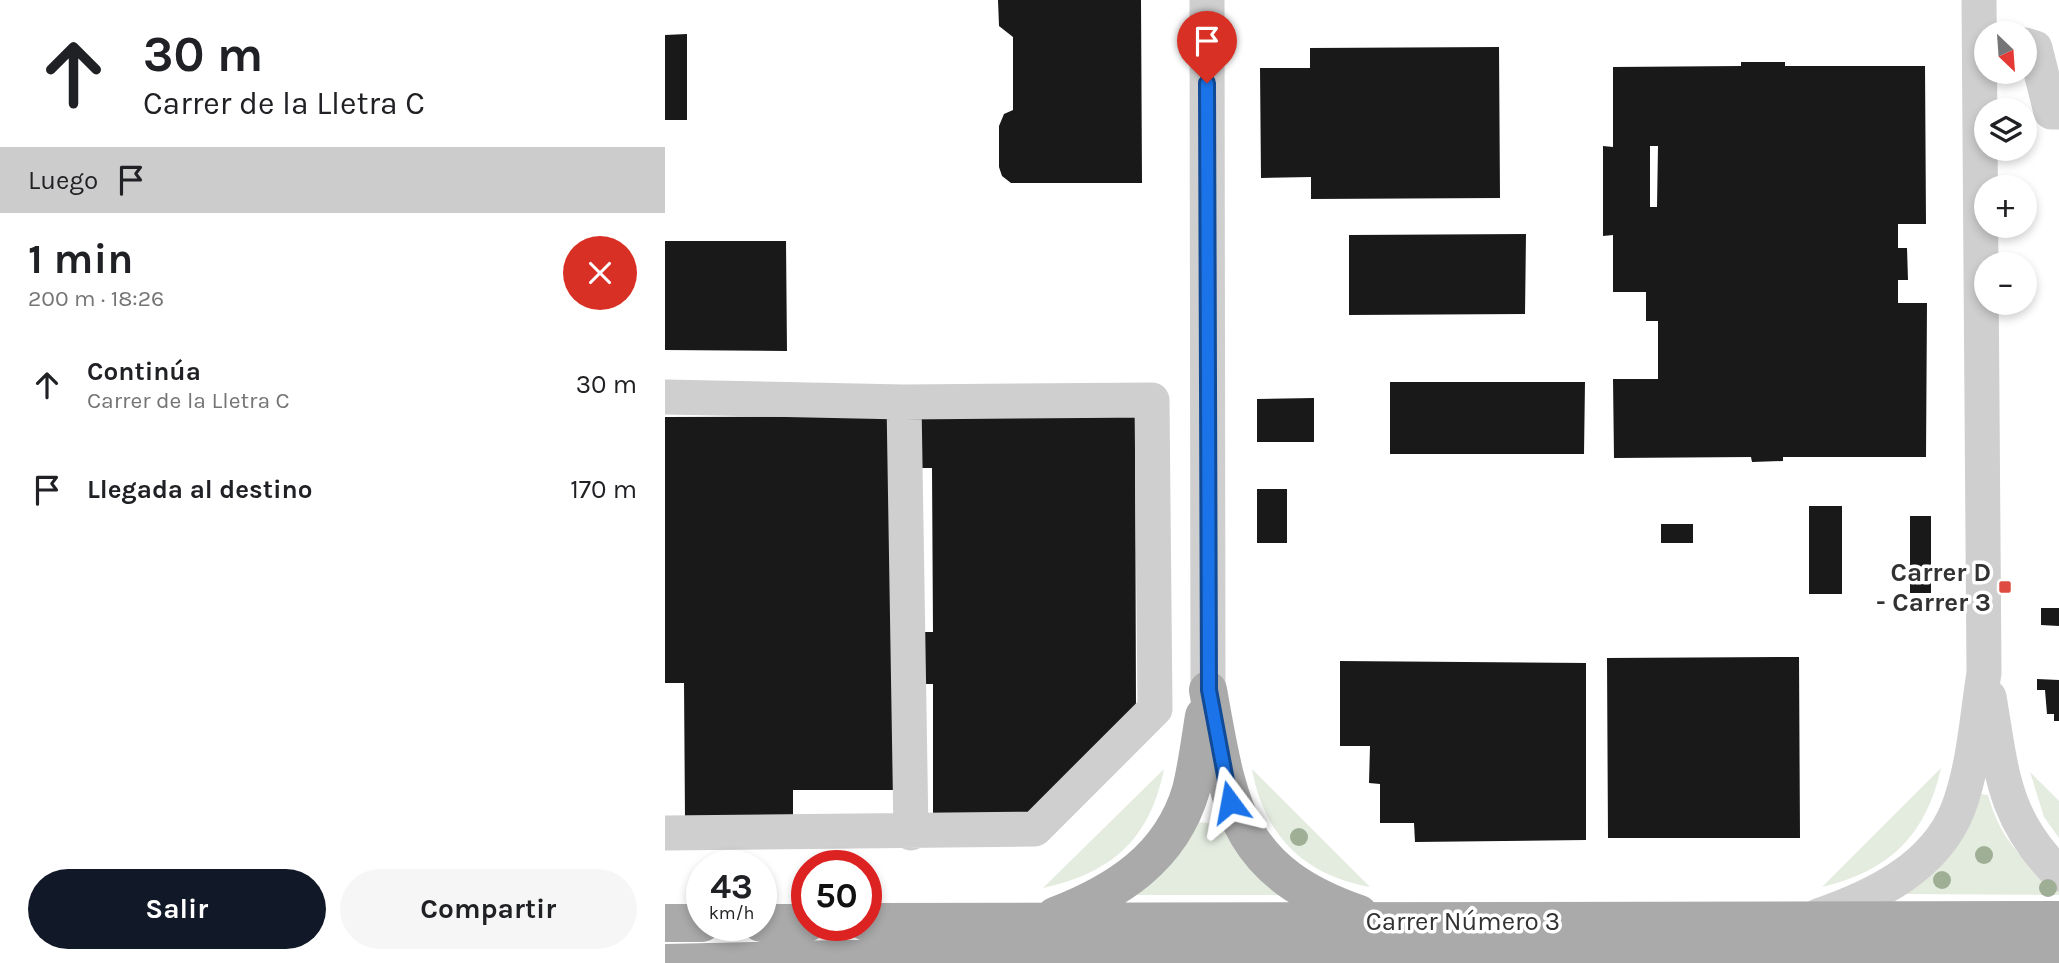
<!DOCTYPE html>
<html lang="es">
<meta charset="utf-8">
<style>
body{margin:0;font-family:Karla,sans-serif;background:#f6f6f6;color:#202124;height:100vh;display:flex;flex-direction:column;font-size:26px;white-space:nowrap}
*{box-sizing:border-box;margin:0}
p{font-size:23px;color:#757577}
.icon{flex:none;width:38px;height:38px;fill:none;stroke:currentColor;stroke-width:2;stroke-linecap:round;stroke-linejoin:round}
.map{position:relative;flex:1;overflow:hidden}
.side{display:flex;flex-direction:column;background:#fff;width:665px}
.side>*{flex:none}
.top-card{background:#fff;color:#202124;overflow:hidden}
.needle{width:46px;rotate:155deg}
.controls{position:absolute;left:1309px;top:21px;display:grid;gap:14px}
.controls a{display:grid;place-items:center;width:63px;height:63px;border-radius:50%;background:#fff;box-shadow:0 4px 10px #0003;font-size:35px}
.speed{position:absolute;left:21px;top:850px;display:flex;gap:14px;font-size:35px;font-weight:700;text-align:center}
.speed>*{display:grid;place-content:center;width:91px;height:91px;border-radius:50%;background:#fff;box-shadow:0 4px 10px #0003;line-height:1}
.speed small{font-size:18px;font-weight:400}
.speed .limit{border:10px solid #d22;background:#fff;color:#111}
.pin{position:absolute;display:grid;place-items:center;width:60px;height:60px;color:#fff;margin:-72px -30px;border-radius:50% 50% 50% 0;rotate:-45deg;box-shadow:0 0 7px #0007}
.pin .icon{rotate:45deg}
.me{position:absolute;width:77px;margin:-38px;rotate:347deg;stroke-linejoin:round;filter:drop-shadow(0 0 5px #0008)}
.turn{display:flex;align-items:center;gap:24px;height:147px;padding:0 28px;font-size:32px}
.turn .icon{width:91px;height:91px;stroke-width:2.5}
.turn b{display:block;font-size:49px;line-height:60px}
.then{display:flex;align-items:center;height:66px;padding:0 28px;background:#0003;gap:14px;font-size:26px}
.round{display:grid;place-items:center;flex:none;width:74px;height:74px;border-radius:37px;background:#f6f6f6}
.headline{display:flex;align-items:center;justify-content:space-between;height:119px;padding:0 28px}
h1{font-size:42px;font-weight:700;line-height:52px}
.primary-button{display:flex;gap:14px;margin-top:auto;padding:14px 28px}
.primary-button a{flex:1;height:80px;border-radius:42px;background:#111827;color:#fff;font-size:28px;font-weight:700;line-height:80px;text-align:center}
.primary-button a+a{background:#f6f6f6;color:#202124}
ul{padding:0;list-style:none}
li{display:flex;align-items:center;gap:21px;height:105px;padding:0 28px}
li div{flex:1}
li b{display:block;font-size:26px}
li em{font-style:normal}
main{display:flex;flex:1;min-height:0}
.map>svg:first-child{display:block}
</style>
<main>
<section class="side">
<div class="top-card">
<div class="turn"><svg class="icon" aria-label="ahead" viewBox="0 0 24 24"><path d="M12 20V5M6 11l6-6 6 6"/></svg><div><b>30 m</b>Carrer de la Lletra C</div></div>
<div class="then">Luego<svg class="icon" aria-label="arrive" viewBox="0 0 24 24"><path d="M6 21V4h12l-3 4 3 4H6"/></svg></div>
</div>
<div class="headline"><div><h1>1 min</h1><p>200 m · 18:26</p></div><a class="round" style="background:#d93025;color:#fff"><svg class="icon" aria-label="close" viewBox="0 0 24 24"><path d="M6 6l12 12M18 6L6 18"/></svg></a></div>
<ul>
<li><svg class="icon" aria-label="ahead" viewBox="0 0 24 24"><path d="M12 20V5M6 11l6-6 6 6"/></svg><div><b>Continúa</b><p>Carrer de la Lletra C</p></div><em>30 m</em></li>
<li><svg class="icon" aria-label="arrive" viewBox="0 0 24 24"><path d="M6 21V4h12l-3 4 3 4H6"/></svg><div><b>Llegada al destino</b></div><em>170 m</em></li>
</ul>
<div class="primary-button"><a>Salir</a><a>Compartir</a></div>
</section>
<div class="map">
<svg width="1394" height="963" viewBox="0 0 1394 963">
<rect width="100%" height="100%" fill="#fff"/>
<path fill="#e4ebdf" d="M 1276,768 C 1261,835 1225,871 1157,887 Z
M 499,769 C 485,839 447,873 378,888 Z
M 587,769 L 705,887 C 638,875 599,835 587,769 Z
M 1365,772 L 1394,801 L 1394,838 L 1379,817 Z
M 1316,794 L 1323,795 C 1335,839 1358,862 1394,888 L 1394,895 L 1236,894 L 1304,826 Z
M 530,822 L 556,824 L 576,857 L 618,895 L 461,895 Z"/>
<path fill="#191919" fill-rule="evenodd" d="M 333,0 L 476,0 L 477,183 L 346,183 L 337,176 L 334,167 L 334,126 L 339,114 L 348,110 L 348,37 L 334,26 Z
M 22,34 L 22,120 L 0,120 L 0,35 Z
M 834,47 L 835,198 L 646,199 L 646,177 L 596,178 L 595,68 L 645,68 L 645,48 Z
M 1076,62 L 1120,62 L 1120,66 L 1260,66 L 1261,224 L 1233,224 L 1233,248 L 1242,248 L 1243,280 L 1233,280 L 1233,303 L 1262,303 L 1261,457 L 1118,457 L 1118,461 L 1087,462 L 1086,457 L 949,458 L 948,379 L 993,379 L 993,321 L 981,321 L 981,292 L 948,292 L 948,235 L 938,236 L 938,146 L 948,147 L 948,67 L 1076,66 ZM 985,146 L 993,146 L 992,207 L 985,207 Z
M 861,234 L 860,314 L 684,315 L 684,235 Z
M 0,241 L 121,241 L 122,351 L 0,350 Z
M 725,382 L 920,382 L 919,454 L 725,454 Z
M 649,398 L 649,442 L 592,442 L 592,399 Z
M 470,416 L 471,711 L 365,818 L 268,817 L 268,684 L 240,684 L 230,790 L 128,790 L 128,818 L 20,818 L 19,683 L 0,683 L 0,417 ZM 238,468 L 267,468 L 268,632 L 229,632 Z
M 592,489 L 622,489 L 622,543 L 592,543 Z
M 1144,506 L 1177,506 L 1177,594 L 1144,594 Z
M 1245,516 L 1266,516 L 1266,593 L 1245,593 Z
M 996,524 L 1028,524 L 1028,543 L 996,543 Z
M 1376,608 L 1394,608 L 1394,626 L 1376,625 Z
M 1134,657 L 1135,838 L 943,838 L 942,658 Z
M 675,661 L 921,663 L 921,840 L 750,842 L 749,823 L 715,823 L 715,784 L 704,783 L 705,746 L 675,746 Z
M 1372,679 L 1394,680 L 1394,721 L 1389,721 L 1389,714 L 1382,714 L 1380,690 L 1372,690 Z"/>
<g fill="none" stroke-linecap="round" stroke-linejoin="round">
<path stroke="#cfcfcf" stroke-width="35" d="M 542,0 L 543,690
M 1360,45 L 1370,48 L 1386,112 L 1394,112
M 0,397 L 239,402 L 487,400 L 490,709 L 370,829 L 0,833
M 239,402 L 246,833
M 1324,697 C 1337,772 1337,817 1394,874
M 1153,916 C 1208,897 1270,868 1293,809 C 1309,767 1312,717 1319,673 L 1314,0"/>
<path stroke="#aaa" stroke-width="38" d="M 543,690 C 564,806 570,871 694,914
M 390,916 C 452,892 506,858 526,790 C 532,766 535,740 539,716
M 201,922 L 1394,920
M 0,923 L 37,923
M 96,923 L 142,923
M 0,963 L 175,959 L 1394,957"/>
</g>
<g fill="#9eaf96">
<circle cx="634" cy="837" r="9"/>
<circle cx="1319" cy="855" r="9"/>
<circle cx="1277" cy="880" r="9"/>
<circle cx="1383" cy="888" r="9"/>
</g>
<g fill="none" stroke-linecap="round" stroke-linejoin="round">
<g stroke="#114b97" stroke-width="18">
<path id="route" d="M 542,83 L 544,690 L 565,802"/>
</g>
<use href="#route" stroke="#1a73e8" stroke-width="12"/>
</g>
<rect fill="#de4b40" stroke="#fff" stroke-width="2.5" x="1333" y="580" width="14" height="14" rx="3.5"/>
<g text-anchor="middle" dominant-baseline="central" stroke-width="7" stroke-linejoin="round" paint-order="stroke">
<g font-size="26" font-weight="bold" fill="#323232" stroke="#fff" text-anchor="end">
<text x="1326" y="572">Carrer D<tspan x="1326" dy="30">- Carrer 3</tspan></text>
</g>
<g font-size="26" fill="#323232" stroke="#fff">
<text x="798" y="921">Carrer Número 3</text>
</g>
</g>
</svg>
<div class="controls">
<a><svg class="needle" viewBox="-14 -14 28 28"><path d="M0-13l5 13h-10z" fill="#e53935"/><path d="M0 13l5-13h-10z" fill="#757577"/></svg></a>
<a><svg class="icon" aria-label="layers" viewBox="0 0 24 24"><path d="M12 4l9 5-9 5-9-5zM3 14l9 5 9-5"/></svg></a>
<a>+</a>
<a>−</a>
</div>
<div class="speed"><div>43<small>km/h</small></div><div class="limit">50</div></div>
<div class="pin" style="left:542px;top:83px;background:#d93025"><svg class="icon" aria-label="arrive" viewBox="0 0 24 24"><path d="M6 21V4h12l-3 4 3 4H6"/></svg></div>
<svg class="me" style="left:565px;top:802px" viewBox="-20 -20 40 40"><path d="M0-17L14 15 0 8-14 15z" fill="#1a73e8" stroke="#fff" stroke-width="4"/></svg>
</div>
</main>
